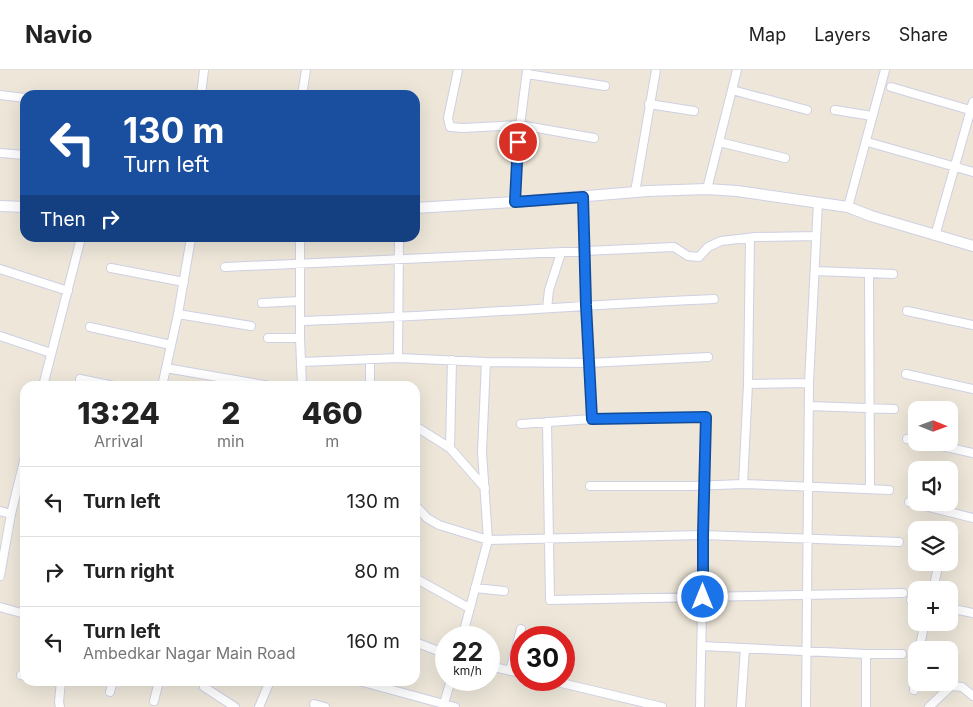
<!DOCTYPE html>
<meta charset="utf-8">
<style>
body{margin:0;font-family:Inter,sans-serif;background:#f6f6f6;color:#222;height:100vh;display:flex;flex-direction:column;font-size:19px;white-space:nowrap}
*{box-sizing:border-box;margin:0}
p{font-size:16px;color:#767676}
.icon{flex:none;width:28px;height:28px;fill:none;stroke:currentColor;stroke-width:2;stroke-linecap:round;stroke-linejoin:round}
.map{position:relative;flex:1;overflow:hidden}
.side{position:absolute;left:20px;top:311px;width:400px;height:305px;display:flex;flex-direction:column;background:#fff;border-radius:15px;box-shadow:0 5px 20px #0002}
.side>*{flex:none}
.guide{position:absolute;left:20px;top:20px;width:400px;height:152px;border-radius:15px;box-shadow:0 5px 20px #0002;background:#1a4fa0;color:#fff;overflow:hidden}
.needle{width:32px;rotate:91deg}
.controls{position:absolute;left:908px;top:331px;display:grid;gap:10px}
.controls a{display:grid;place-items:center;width:50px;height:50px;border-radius:10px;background:#fff;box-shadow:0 5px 20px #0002;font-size:25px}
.speed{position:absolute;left:435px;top:556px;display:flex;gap:10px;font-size:25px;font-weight:700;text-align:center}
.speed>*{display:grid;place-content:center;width:65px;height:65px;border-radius:50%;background:#fff;box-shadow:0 5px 20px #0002;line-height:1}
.speed small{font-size:12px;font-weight:400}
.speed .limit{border:8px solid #d22;background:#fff;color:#111}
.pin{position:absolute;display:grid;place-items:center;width:42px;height:42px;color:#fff;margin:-21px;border:2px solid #fff;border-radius:50%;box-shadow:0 1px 5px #0007}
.me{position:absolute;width:55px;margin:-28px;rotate:0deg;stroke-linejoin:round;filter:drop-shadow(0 0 4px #0008)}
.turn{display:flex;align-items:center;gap:18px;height:105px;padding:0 20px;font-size:22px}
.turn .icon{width:65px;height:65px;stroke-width:2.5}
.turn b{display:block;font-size:35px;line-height:42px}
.then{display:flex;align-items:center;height:48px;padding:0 20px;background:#0003;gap:10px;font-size:19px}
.eta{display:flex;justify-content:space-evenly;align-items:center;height:85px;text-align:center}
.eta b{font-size:30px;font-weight:800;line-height:35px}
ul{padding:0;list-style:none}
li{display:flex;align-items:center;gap:15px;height:70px;padding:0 20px;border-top:1px solid #e0e0e0}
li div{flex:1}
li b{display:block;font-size:19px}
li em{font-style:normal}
header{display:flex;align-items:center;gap:30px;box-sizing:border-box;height:70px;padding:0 25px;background:#fff;border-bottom:1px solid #e0e0e0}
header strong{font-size:24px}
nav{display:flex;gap:28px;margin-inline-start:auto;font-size:18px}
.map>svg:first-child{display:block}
</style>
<header>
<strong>Navio</strong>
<nav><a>Map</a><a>Layers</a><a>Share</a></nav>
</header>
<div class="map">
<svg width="973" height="637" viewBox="0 0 973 637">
<rect width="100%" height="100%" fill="#ede6d9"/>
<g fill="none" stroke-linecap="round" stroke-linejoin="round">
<g stroke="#ced0e3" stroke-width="10">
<path id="minor" d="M 458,0 L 448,48 L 450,57 L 463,58 L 520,55 L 594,68
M 527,4 L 605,16
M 891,17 L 973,41
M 732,20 L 807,40
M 0,25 L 25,28
M 201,25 L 204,0
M 302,25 L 306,0
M 649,34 L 694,41
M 835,40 L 872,46
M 719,72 L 785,88
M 871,73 L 973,102
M 0,83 L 25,85
M 707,119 L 737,0
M 635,122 L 656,0
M 583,127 L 586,235 L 592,349
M 515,132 L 518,72 L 527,0
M 848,137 L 885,0
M 935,166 L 973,32
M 300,168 L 300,268 L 302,316
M 225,197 L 674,177 L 688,186 L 699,187 L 708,177 L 721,171 L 755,167 L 816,166
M 111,198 L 184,212
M 0,199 L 68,221
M 815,201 L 893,204
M 869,203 L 870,419
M 262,233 L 300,231
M 547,238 L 549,220 L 561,183
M 907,241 L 973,255
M 178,244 L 251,256
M 301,251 C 439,247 576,235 714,229
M 90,257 L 171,275
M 0,266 L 51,283
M 268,268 L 300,268
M 398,288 L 399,168
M 452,290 L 450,378 L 485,418
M 302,292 L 398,288 L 486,292 L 589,293 L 708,287
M 166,298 L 270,316
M 906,304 L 973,319
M 80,309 L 114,316
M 748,314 L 809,313
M 43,316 L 81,168
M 162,316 L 178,244 L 191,168
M 370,316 L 370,289
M 809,336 L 894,339
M 547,352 L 550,530 L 903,523
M 521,354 L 592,349 L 706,347 L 700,637
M 415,356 L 450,378
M 907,369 L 916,371
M 924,372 L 973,383
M 743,414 L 748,314 L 750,168
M 590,416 L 692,416 L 743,414 L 889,420
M 909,432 L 973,448
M 415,435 L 427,448 L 439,455 L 488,470 L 703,465 L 899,472
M 0,441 L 11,444
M 0,506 L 11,444 L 25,387
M 415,508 L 469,538
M 475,518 L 504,521
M 933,520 L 939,492
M 911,530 L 916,531
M 0,537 L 25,544
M 949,538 L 973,543
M 462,568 L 488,470 L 482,382 L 486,292
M 415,572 L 446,584
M 702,576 L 866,584 L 866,637
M 919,580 L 925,552
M 866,584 L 902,584
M 489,596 L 521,603
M 510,601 L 521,559
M 21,605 L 25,606
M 549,610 L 662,637
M 206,611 L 204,617 L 235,637
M 359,611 L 455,637
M 914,620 L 916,602
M 110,622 L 113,611
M 154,631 L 159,611
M 314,634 L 325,637
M 741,636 L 745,578
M 60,637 L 59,632 L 61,611
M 259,637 L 270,611
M 443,637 L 451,610
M 806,637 L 809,313 L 818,132
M 929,637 L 951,616 L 962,617 L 973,626"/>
</g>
<g stroke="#ced0e3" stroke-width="12">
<path id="tertiary" d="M 0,136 L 25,137
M 415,138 L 515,132 L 648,121 L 707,119 L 737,121 L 848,137 L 871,146 L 973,176"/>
</g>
<use href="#minor" stroke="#fff" stroke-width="8"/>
<use href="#tertiary" stroke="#fff" stroke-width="10"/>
</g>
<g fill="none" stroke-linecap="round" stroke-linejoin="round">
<g stroke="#114b97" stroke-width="12">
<path id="route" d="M 518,72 L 515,132 L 583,127 L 586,235 L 592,349 L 706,347 L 703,465 L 703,527"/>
</g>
<use href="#route" stroke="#1a73e8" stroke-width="9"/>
</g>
</svg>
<div class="controls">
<a><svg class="needle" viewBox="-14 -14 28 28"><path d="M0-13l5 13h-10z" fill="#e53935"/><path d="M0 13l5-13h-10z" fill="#767676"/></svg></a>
<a><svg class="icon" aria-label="sound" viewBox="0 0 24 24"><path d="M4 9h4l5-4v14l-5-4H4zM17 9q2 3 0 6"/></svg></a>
<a><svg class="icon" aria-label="layers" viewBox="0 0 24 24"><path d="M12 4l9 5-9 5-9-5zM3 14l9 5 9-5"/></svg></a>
<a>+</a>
<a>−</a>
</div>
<div class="speed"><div>22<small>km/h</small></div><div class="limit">30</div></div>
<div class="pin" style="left:518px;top:72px;background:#d93025"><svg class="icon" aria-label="arrive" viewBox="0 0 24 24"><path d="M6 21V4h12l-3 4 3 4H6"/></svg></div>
<svg class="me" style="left:703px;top:527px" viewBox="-20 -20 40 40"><circle r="17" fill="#1a73e8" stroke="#fff" stroke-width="3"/><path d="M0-11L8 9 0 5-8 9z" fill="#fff"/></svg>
<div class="guide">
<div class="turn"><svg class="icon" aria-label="left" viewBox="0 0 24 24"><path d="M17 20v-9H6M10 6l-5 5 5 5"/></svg><div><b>130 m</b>Turn left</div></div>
<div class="then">Then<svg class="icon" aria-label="right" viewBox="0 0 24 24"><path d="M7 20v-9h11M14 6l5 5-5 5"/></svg></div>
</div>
<section class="side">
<div class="eta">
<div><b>13:24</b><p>Arrival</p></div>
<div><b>2</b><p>min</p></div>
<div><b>460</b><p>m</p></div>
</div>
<ul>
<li><svg class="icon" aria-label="left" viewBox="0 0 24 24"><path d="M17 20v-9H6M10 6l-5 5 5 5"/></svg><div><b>Turn left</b></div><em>130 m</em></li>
<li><svg class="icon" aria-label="right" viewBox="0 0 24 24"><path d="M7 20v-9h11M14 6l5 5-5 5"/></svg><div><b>Turn right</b></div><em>80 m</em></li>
<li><svg class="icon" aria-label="left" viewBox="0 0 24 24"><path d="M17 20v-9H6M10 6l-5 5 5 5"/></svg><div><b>Turn left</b><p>Ambedkar Nagar Main Road</p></div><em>160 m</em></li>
</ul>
</section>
</div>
